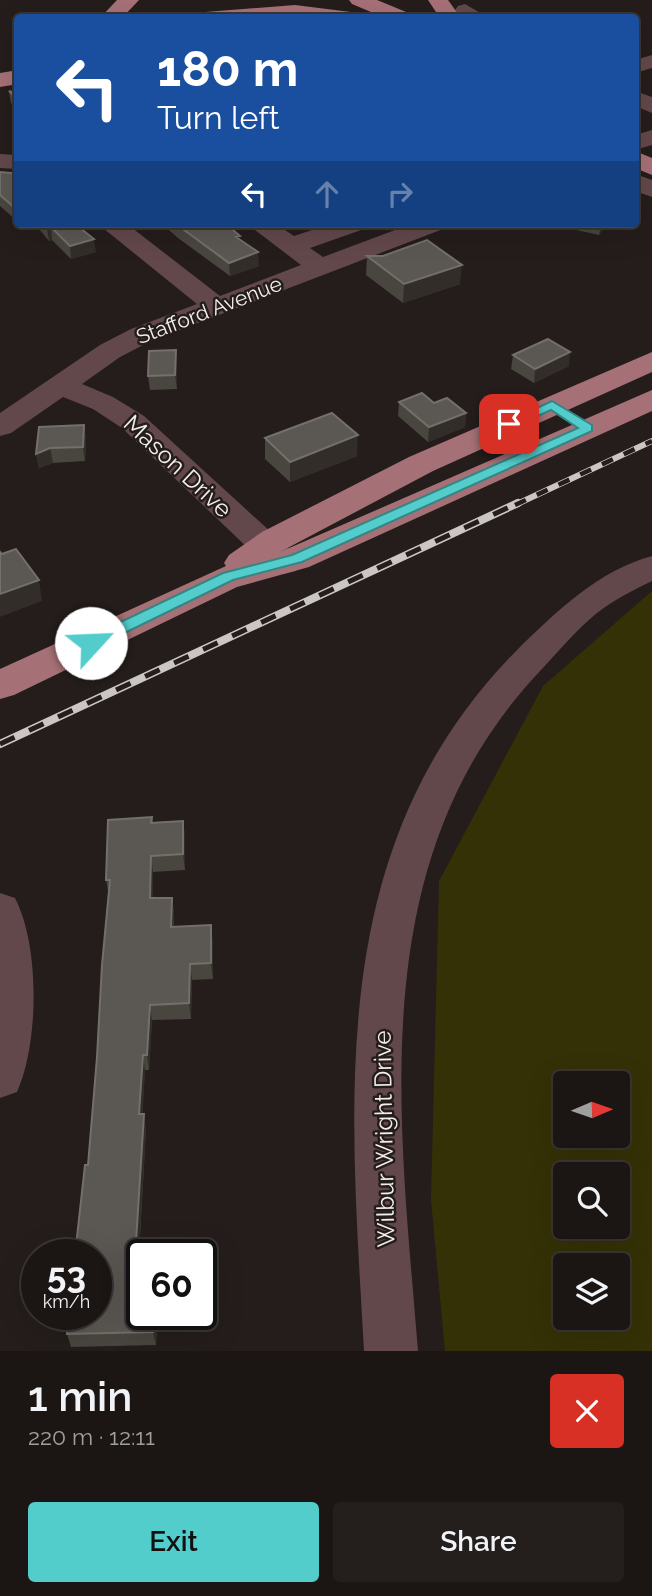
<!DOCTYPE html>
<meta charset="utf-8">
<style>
body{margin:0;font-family:Raleway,sans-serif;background:#241f1d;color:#f1f3f6;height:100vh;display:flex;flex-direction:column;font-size:26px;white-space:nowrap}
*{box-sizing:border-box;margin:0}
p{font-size:23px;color:#a09fa0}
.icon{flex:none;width:38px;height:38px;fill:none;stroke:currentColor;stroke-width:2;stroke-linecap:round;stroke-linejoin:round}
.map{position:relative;height:1351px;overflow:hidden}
.side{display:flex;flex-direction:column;background:#1b1614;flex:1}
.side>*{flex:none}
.guide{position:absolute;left:14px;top:14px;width:625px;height:214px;border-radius:7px;box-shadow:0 7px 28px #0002,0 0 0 2px #393534;background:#1a4fa0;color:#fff;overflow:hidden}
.needle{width:46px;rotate:88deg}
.fabs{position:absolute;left:553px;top:1071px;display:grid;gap:14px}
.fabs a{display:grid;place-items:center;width:77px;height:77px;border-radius:7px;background:#1b1614;box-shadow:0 7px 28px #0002,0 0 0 2px #393534;font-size:35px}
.speed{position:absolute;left:21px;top:1239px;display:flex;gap:14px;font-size:35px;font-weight:700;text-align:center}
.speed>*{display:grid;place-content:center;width:91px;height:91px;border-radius:50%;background:#1b1614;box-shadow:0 7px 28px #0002,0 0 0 2px #393534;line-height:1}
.speed small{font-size:18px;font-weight:400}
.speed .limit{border:4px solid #111;border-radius:10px;background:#fff;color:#111}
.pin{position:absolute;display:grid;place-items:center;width:60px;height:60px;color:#fff;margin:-30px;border-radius:14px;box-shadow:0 4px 10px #0006}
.me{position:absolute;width:77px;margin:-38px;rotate:65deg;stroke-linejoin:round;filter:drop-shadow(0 0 5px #0008)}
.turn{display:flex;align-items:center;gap:24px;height:147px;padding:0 28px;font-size:32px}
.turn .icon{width:91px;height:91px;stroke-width:2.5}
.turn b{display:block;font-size:49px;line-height:60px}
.lanes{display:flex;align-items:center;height:66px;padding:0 28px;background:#0003;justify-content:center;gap:35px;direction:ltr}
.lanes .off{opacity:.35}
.round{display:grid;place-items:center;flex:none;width:74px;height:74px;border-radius:7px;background:#241f1d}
.headline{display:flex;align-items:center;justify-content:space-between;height:119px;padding:0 28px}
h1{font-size:42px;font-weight:600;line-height:52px}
.cta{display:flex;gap:14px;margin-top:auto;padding:14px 28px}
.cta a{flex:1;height:80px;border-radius:7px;background:#52cdcc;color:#111;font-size:28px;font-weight:600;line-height:80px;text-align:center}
.cta a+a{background:#241f1d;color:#f1f3f6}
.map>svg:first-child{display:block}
</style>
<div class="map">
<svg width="652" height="1351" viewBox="0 0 652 1351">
<rect width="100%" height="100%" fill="#241d1b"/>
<path fill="#353106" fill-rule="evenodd" d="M 652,591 L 652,1351 L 445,1351 L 431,1200 L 439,881 L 543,686 ZM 565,1083 L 618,1083 L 618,1136 L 565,1136 ZM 565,1174 L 618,1174 L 618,1227 L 565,1227 ZM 565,1265 L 618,1265 L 618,1318 L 565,1318 Z"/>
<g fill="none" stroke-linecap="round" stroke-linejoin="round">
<path fill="#63484b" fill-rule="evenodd" d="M 465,4 L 489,18 C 477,18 463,21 455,10 L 458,6 Z
M 499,12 L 516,12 L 525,18 L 490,18 Z
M 652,55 L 652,68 L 635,73 L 635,60 Z
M 635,91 L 652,97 L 652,113 L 635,106 Z
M 652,130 L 652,145 L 635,150 L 635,135 Z
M 0,154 L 18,155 L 18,169 L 0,168 Z
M 635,174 L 652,180 L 652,197 L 635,191 Z
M 98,224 L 127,224 L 220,296 L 301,265 L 247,224 L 276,224 L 294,236 L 330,224 L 368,224 L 364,229 L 310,248 L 323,257 L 411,224 L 447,224 L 443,229 L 151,341 L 120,357 L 82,384 L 113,397 L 144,416 L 296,555 L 301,563 L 296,571 L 284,574 L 272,571 L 122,428 L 93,409 L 63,397 L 11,433 L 0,436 L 0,413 L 100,345 L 131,329 L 197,304 Z
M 652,556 L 652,581 C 633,590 614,600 597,613 C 577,629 559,651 541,670 C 362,858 399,1114 418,1351 L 364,1351 C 350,1098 323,844 519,648 C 558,610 598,571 652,556 Z
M 0,893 L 15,898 C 40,946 39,1043 17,1092 L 0,1098 Z"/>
<path fill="#a67176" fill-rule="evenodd" d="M 117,0 L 139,0 L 122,18 L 100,18 Z
M 349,0 L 377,0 L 411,14 L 414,18 L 385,18 L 352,4 Z
M 428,0 L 448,0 L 461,18 L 440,18 Z
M 295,5 L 351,12 L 361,18 L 195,18 L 205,12 Z
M 18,70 L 18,84 L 0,87 L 0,73 Z
M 635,151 L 652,158 L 652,175 L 635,168 Z
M 652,352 L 652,372 L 433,471 L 280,552 L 652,390 L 652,411 L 309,567 L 237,587 L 14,695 L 0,699 L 0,669 L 226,566 L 224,563 L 229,555 L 262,532 L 409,457 Z"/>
<g stroke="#cbc6c4" stroke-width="6">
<path id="rail-far1" d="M 515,505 L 652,441"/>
</g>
<g stroke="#cbc6c4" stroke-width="8">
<path id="rail" d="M 0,744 L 518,503"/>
</g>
<use href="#rail-far1" stroke="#241d1b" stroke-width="4.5" stroke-dasharray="12" stroke-linecap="butt"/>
<use href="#rail" stroke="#241d1b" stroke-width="5" stroke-dasharray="16" stroke-linecap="butt"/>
</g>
<path fill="#49453f" d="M 9,91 L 18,94 L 18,110 L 11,103 Z
M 0,172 L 18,178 L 18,222 L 0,206 Z
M 35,224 L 75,224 L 96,252 L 71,259 L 52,240 L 49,241 Z
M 162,224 L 226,224 L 240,240 L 259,266 L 230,276 L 178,238 Z
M 567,224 L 606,224 L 599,235 L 567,228 Z
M 367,256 L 460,284 L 403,303 L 366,275 Z
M 513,355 L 569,366 L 534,383 L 511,369 Z
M 177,364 L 177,389 L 150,390 L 148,376 Z
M 399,402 L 466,413 L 465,427 L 428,442 L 398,416 Z
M 84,425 L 86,439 L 85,461 L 53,463 L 39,468 L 36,454 Z
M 265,438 L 357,456 L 290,482 L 265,459 Z
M 152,817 L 153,822 L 183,821 L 185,837 L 185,870 L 153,872 L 153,898 L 172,898 L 174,913 L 174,927 L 213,941 L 213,979 L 192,980 L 191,1019 L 152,1020 L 149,1070 L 145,1070 L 142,1114 L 146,1129 L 138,1274 L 142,1314 L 158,1314 L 156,1345 L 71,1347 L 67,1334 L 88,1165 L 97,1057 L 109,896 L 106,880 Z"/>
<path fill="#322d29" d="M 601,224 L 606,224 L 599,235 Z
M 51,227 L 52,240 L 49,241 L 47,228 Z
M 94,239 L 96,252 L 71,259 L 70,246 Z
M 258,252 L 259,266 L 230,276 L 229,263 Z
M 462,265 L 460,284 L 403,303 L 404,284 Z
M 176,350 L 177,364 L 177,389 L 175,375 Z
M 570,352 L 569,366 L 534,383 L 535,369 Z
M 466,413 L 465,427 L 428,442 L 429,427 Z
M 84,425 L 86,439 L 85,461 L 83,447 Z
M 358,435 L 357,456 L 290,482 L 290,462 Z
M 50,448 L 53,463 L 39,468 L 36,454 Z
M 39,580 L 42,601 L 0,617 L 0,594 Z
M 183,821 L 185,837 L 185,870 L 183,854 Z
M 151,856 L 153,872 L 153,914 L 150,898 Z
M 172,898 L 174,913 L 173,943 L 171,927 Z
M 211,925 L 213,941 L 213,979 L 211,963 Z
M 190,964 L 192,980 L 191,1019 L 189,1003 Z
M 150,1005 L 152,1020 L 149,1070 L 147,1055 Z
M 143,1055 L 145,1070 L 142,1129 L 139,1114 Z
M 144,1114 L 146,1129 L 137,1287 L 134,1274 Z
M 154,1314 L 158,1314 L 156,1345 L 153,1332 Z"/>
<path fill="#5b5752" stroke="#736f6a" stroke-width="2" d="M 9,91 L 18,94 L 18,100 Z
M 0,172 L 11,173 L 18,178 L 18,208 L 16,209 L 0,195 Z
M 44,224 L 75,224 L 94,239 L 70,246 L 51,227 L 47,228 Z
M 176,224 L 226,224 L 240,236 L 236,237 L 258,252 L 229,263 Z
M 427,240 L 462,265 L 404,284 L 367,256 L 383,256 Z
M 548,339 L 570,352 L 535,369 L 513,355 Z
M 176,350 L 175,375 L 148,376 L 149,351 Z
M 422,393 L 434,403 L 447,398 L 466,413 L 429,427 L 399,402 Z
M 332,413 L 358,435 L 290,462 L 265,438 Z
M 84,425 L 83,447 L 50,448 L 36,454 L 39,427 Z
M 16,549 L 39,580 L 0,594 L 0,552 L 2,554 Z
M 152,817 L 151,823 L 183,821 L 183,854 L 151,856 L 150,898 L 172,898 L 171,927 L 211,925 L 211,963 L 190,964 L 189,1003 L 150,1005 L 147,1055 L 143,1055 L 139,1114 L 144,1114 L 134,1274 L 142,1273 L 142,1314 L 154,1314 L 153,1332 L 67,1334 L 69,1314 L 96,1314 L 96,1255 L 75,1255 L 85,1165 L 88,1165 L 97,1057 L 102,965 L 110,880 L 106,880 L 108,820 Z"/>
<path fill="#52cdcc" stroke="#358585" stroke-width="2" d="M 552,401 L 592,425 L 592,431 L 302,562 L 233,580 L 96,647 L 91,648 L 83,643 L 85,639 L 223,573 L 292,555 L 578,428 L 551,410 L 514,427 L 509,428 L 503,424 Z"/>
<g text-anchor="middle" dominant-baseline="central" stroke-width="5" stroke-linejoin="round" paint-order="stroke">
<g font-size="21" fill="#f2eeec" stroke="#241d1b">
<text transform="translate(209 310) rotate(-21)">Stafford Avenue</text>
</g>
<g font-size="24" fill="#f2eeec" stroke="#241d1b">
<text transform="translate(178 466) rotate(43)">Mason Drive</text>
<text transform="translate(384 1139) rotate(-91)">Wilbur Wright Drive</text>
</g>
</g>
</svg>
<div class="fabs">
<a><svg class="needle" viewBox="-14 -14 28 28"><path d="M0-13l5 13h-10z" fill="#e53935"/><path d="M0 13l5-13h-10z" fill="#a09fa0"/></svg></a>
<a><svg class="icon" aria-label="search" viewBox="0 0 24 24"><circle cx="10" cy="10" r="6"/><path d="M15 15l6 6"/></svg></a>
<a><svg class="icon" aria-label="layers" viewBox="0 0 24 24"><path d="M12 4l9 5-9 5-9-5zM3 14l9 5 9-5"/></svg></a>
</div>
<div class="speed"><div>53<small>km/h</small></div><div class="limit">60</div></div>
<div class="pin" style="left:509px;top:424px;background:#d93025"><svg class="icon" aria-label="arrive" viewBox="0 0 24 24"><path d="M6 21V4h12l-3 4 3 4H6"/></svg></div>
<svg class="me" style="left:91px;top:643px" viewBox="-20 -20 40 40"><circle r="19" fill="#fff"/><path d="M0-13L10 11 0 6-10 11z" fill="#52cdcc"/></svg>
<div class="guide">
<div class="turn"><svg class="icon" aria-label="left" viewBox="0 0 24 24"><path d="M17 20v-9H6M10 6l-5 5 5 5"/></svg><div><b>180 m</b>Turn left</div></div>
<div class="lanes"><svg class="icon" aria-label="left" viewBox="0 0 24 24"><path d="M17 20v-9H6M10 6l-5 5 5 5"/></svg><svg class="icon off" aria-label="ahead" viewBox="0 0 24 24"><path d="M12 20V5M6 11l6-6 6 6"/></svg><svg class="icon off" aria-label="right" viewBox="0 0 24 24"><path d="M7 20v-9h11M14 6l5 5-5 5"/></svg></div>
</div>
</div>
<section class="side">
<div class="headline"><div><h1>1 min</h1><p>220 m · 12:11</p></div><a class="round" style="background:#d93025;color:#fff"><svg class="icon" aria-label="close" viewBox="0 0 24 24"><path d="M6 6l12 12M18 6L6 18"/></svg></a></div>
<div class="cta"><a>Exit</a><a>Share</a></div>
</section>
